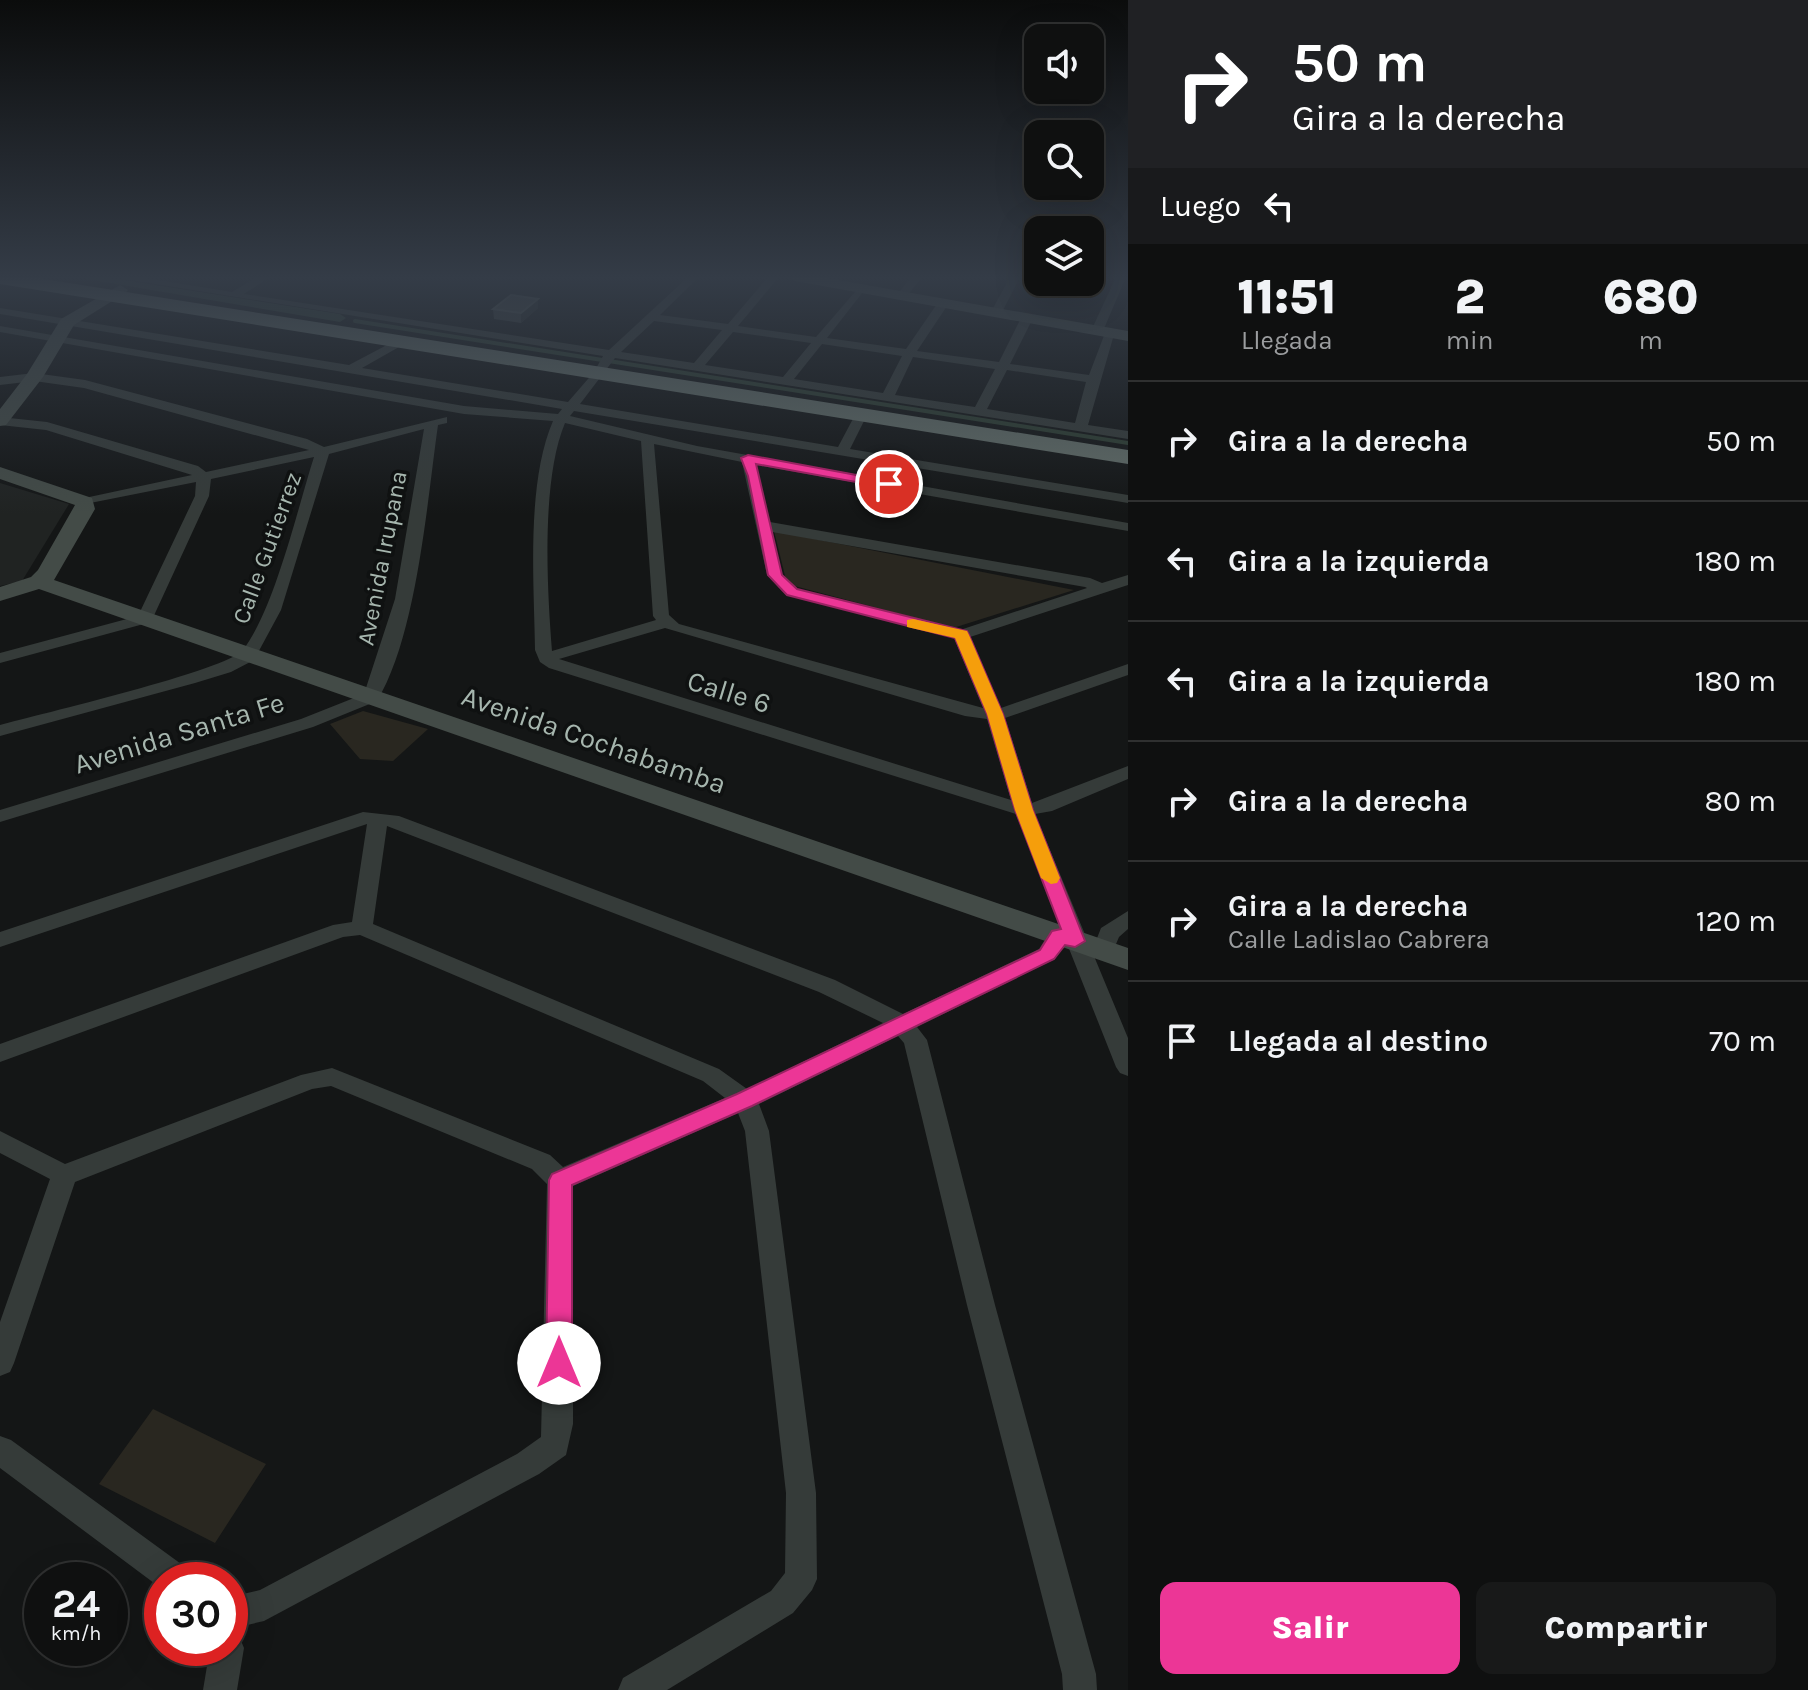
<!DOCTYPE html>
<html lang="es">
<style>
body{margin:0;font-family:Karla,sans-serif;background:#181919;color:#f1f3f6;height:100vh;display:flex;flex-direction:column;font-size:30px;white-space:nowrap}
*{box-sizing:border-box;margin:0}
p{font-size:26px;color:#9b9d9f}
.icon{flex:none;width:44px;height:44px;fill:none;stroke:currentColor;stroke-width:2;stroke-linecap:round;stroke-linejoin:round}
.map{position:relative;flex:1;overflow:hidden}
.panel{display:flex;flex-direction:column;background:#0f1010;width:680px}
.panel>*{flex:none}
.banner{background:#202124;color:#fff;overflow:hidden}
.buttons{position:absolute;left:1024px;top:24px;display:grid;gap:16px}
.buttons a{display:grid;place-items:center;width:80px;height:80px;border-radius:16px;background:#0f1010;box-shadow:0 8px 32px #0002,0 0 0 2px #2f3030;font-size:40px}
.speed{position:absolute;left:24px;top:1562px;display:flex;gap:16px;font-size:40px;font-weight:700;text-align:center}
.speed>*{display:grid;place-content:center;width:104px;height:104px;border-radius:50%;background:#0f1010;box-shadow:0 8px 32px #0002,0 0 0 2px #2f3030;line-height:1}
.speed small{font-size:20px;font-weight:400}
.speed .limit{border:12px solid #d22;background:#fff;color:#111}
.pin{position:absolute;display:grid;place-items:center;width:68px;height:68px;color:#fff;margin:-34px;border:4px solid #fff;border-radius:50%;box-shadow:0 2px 8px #0007}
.me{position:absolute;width:88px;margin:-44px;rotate:0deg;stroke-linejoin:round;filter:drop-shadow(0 0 6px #0008)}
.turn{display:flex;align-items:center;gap:28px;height:168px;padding:0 32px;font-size:36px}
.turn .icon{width:104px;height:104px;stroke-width:2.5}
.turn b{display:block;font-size:56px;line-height:68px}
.then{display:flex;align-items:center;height:76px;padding:0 32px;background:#0003;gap:16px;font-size:30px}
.eta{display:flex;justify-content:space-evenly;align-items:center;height:136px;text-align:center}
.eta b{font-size:48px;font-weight:800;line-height:56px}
.button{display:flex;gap:16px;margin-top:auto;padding:16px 32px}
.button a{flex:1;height:92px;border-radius:16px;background:#ec3696;color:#fff;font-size:32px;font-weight:800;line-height:92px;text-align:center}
.button a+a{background:#181919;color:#f1f3f6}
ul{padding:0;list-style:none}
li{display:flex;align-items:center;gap:24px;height:120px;padding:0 32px;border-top:2px solid #2f3030}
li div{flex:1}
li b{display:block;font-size:30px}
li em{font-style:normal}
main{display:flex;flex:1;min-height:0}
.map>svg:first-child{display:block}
</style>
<main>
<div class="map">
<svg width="1128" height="1690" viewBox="0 0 1128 1690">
<rect width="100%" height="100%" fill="#141616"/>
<path fill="#202322" d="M 0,483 L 69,504 L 22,581 L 0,586 Z"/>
<path fill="#292720" d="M 774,531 L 1074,590 L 953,628 L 787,584 Z
M 363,711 L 428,729 L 393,761 L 360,759 L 330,724 Z
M 153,1409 L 266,1464 L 215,1543 L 99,1484 Z"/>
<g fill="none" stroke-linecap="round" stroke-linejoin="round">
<path stroke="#2e3e32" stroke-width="4" d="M 355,321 L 1128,443"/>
<path fill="#2e3e32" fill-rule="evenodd" d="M 75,277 L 104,277 L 340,314 L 346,318 L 340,322 Z"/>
<path fill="#353b39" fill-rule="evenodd" d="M 112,277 L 139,277 L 232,292 L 257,277 L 270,277 L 244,294 L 609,350 L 688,277 L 699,277 L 660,315 L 728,324 L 768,277 L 779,277 L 738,326 L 816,337 L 861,285 L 866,288 L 827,338 L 906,349 L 939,301 L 943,300 L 949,303 L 917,351 L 999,362 L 1021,318 L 1027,315 L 1033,318 L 1010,364 L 1089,375 L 1105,333 L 1115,331 L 1088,425 L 1128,431 L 1128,439 L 615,358 L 580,404 L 838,447 L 855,415 L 861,411 L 867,415 L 850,449 L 1128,495 L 1128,503 L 574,411 L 570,416 L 697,446 L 1128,523 L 1128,531 L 756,465 L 770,522 L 1090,578 L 1102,583 L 1128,575 L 1128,585 L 970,637 L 1001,708 L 1128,664 L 1128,675 L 1005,718 L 1032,803 L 1128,766 L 1128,779 L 1052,811 L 1035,814 L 1128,1038 L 1128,1076 L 1120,1073 L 1116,1067 L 1066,941 L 1055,959 L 917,1027 L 927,1040 L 995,1305 L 1096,1674 L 1097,1690 L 1063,1690 L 1062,1674 L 967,1305 L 904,1043 L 898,1036 L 759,1104 L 769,1131 L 816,1493 L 817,1579 L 812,1590 L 793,1613 L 667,1690 L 618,1690 L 623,1678 L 771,1591 L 785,1573 L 786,1493 L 745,1131 L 738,1113 L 573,1186 L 573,1424 L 566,1455 L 539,1474 L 264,1621 L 230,1629 L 230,1597 L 260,1590 L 517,1454 L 541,1437 L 547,1184 L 532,1169 L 331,1086 L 312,1089 L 75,1182 L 14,1363 L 10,1372 L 0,1376 L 0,1322 L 50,1179 L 0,1153 L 0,1131 L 65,1164 L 301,1075 L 332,1068 L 550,1155 L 563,1167 L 725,1098 L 703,1081 L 360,935 L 343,937 L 0,1062 L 0,1044 L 333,925 L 352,922 L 367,824 L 0,947 L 0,932 L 363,812 L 399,816 L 835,980 L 903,1014 L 1039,949 L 1051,930 L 1061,928 L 1016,814 L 549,668 L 540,662 L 535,650 C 534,581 526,484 553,421 L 464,414 L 0,332 L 0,326 L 464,406 L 558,414 L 562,409 L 0,314 L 0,308 L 349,365 L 402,337 L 406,339 L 406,343 L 362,368 L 568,402 L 594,372 L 603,356 ZM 654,321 L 722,330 L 694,363 L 621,352 ZM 733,332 L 811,343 L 783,377 L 705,365 ZM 822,344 L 902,356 L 883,393 L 794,379 ZM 913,357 L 995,369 L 975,407 L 895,395 ZM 1007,370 L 1086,382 L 1075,423 L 987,409 ZM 565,423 L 641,441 L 653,616 L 656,620 L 552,651 C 547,588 541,480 565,423 ZM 654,444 L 742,462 L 767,575 L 786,595 L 954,638 L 983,708 L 679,624 L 669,615 ZM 772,532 L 1085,587 L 1087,588 L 960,630 L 798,589 L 782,574 ZM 665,628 L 965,716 L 987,719 L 1011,800 L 559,659 ZM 387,826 L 819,992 L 883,1023 L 747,1089 L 719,1069 L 373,924 Z
M 911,277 L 922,277 L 906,297 L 898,297 L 897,295 Z
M 1010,277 L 1020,277 L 1001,314 L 993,314 L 991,312 Z
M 1116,277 L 1126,277 L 1103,331 L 1093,333 L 1091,331 Z
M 34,373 L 85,380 L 307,439 L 324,447 L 447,417 L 447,423 L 438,425 C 427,502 417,635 377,701 L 313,727 L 0,822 L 0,810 L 301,719 L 364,694 L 395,599 L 424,429 L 329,454 L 281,610 L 254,660 L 231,672 L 195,683 L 0,736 L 0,725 C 36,715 228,670 243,650 C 275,608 297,510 314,457 L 211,479 L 209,496 L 151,622 L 0,663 L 0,653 L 138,616 L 195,496 L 196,482 L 80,505 L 80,499 L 192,475 L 46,430 L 0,425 L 0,417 L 47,422 L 198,466 L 206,472 L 309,450 L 84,388 L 34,381 L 0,385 L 0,377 Z
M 1128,911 L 1128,929 L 1119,937 L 1111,956 L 1095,956 L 1092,951 L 1101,928 Z
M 0,1436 L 11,1440 L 188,1569 L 193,1580 L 162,1580 L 162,1589 L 0,1468 Z
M 230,1633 L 239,1636 L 244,1648 L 237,1690 L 203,1690 L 210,1648 L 230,1648 Z"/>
<path fill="#434b47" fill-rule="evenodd" d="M 788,277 L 821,277 L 1128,331 L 1128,341 L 795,281 Z
M 120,285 L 128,290 L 125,293 L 74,325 L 43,377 L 6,425 L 0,426 L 0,409 L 27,374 L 61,319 Z
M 0,467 L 92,498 L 95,509 L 54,580 L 1128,948 L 1128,970 L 39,589 L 0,601 L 0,587 L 31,577 L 38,570 L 75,505 L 0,479 Z"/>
<path fill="#616c67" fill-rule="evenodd" d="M 0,277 L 31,277 L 1128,450 L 1128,464 L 0,284 Z"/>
</g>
<path fill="#393e3d" d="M 538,308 L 521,323 L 494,319 L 493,309 Z"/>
<path fill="#252928" d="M 538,299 L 538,308 L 521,323 L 521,313 Z"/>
<path fill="#454b49" stroke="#545c59" stroke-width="2" d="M 511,295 L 538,299 L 521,313 L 493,309 Z"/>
<linearGradient id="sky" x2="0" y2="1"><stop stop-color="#0b0c0c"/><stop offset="0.54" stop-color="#343c47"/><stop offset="1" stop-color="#343c47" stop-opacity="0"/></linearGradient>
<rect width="1128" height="514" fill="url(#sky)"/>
<path fill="#ec3696" stroke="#992362" stroke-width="2" d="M 748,455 L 894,482 L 896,484 L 889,488 L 756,464 L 782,575 L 797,589 L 967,631 L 969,635 L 1003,714 L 1033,810 L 1085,941 L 1075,947 L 1065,945 L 1054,959 L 752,1106 L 572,1185 L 572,1363 L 568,1372 L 559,1375 L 549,1372 L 546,1363 L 549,1180 L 552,1174 L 737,1094 L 1040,950 L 1052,931 L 1061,929 L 1015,810 L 987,714 L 955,638 L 787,595 L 768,575 L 748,476 L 741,458 Z"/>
<path fill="#f59e0b" d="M 913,619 L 967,631 L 969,635 L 1003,714 L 1033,810 L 1060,878 L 1057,883 L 1051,884 L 1041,878 L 1015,810 L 987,714 L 955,638 L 907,627 L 907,620 Z"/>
<g text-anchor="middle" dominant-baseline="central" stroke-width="7" stroke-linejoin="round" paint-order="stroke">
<g font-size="24" fill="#a6b6ae" stroke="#0f1111">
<text transform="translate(267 548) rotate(-70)">Calle Gutierrez</text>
<text transform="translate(382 558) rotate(-79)">Avenida Irupana</text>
</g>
<g font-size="28" fill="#a6b6ae" stroke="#0f1111">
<text transform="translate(729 692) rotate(17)">Calle 6</text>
<text transform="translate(179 733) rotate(-17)">Avenida Santa Fe</text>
<text transform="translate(594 740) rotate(19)">Avenida Cochabamba</text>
</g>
</g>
</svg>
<div class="buttons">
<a><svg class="icon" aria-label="sound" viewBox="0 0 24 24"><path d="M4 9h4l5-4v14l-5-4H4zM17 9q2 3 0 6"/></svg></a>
<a><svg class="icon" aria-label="search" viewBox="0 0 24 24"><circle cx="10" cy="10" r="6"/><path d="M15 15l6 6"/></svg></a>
<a><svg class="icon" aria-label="layers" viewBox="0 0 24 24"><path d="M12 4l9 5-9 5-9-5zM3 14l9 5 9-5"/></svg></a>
</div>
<div class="speed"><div>24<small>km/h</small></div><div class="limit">30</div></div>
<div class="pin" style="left:889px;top:484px;background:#d93025"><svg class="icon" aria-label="arrive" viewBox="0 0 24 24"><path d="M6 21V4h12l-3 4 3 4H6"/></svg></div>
<svg class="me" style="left:559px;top:1363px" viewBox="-20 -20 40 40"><circle r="19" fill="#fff"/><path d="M0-13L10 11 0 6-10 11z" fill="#ec3696"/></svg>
</div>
<section class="panel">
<div class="banner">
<div class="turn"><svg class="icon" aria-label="right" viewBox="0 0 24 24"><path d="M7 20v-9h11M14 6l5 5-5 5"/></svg><div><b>50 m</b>Gira a la derecha</div></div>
<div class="then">Luego<svg class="icon" aria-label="left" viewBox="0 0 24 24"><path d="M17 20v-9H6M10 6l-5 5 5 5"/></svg></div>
</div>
<div class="eta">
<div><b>11:51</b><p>Llegada</p></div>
<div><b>2</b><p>min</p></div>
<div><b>680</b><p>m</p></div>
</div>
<ul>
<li><svg class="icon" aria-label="right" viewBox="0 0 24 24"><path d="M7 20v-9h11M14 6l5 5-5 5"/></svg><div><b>Gira a la derecha</b></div><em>50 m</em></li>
<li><svg class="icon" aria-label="left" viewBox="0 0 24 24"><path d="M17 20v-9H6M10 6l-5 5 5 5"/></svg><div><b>Gira a la izquierda</b></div><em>180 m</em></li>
<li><svg class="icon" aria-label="left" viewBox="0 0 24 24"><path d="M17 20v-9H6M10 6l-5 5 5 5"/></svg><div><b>Gira a la izquierda</b></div><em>180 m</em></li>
<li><svg class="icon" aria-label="right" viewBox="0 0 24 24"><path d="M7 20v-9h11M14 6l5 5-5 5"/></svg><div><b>Gira a la derecha</b></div><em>80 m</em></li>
<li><svg class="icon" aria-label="right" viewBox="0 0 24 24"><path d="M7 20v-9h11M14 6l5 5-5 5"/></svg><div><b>Gira a la derecha</b><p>Calle Ladislao Cabrera</p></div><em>120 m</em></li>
<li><svg class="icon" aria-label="arrive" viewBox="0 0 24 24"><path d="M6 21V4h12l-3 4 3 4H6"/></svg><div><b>Llegada al destino</b></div><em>70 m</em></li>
</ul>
<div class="button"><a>Salir</a><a>Compartir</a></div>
</section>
</main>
